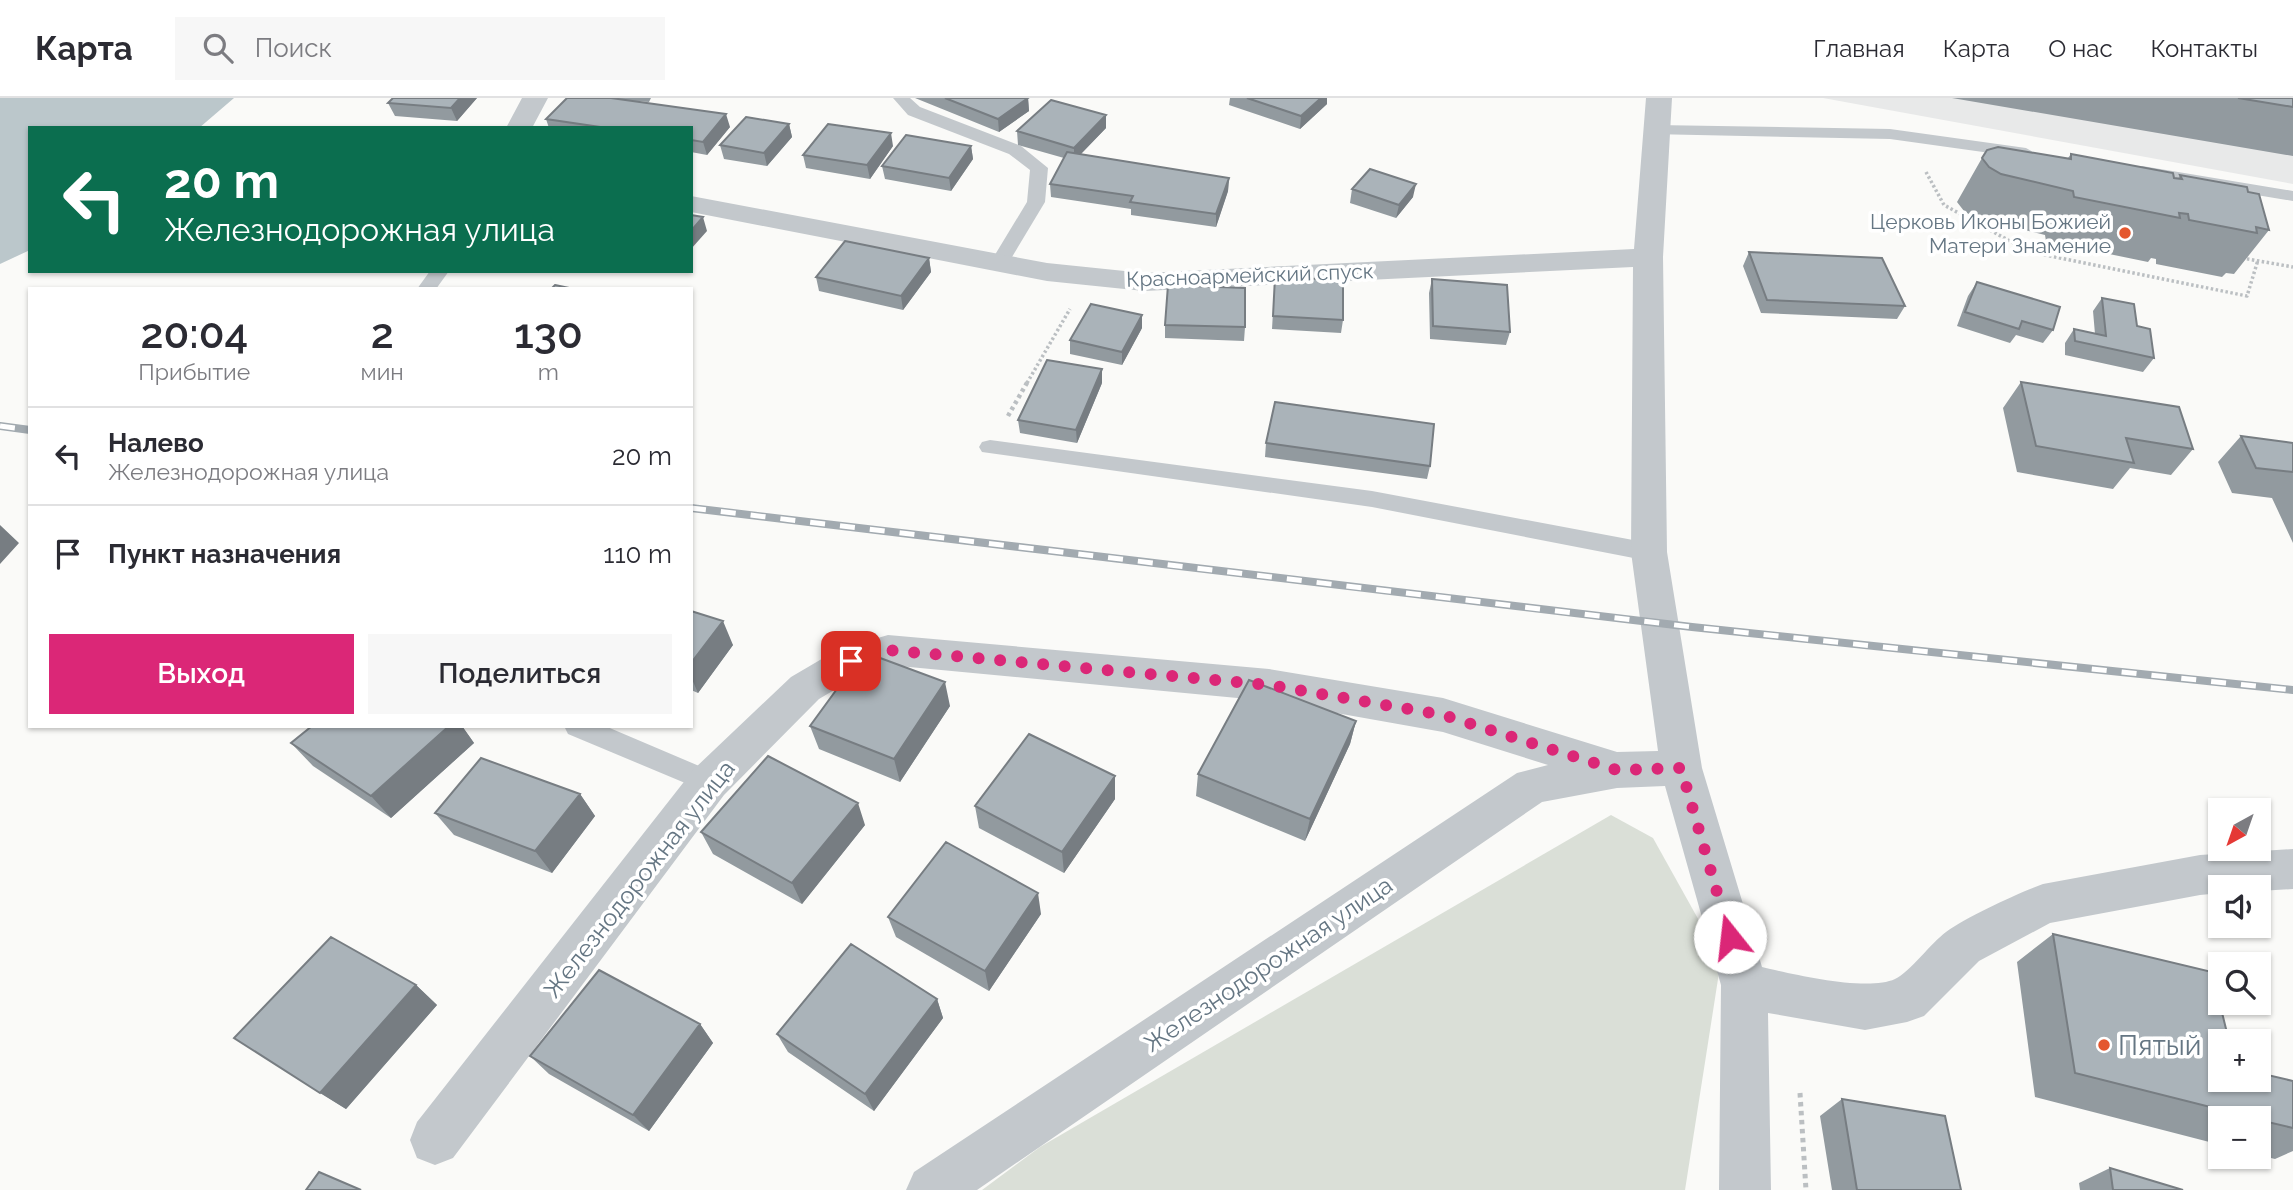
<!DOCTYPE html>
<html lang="ru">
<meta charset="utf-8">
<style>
body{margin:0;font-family:Raleway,sans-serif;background:#f7f7f7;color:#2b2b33;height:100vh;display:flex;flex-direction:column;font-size:26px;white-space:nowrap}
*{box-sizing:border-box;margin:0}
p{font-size:23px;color:#7c7c81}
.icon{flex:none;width:38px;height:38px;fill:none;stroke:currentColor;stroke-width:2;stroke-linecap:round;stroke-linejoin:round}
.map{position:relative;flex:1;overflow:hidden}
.drawer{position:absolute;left:28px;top:189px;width:665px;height:441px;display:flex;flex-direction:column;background:#fff;border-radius:0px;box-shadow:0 2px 5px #0004}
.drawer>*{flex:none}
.top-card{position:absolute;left:28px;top:28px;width:665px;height:147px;border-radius:0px;box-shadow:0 2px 5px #0004;background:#0b6e4f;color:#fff;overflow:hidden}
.needle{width:46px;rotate:220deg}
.fabs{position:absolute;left:2208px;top:700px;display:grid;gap:14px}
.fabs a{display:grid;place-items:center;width:63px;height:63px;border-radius:0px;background:#fff;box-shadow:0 2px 5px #0004;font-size:35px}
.pin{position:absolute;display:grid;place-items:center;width:60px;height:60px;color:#fff;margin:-30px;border-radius:14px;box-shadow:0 4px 10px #0006}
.me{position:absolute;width:77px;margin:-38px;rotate:344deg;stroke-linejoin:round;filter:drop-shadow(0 0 5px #0008)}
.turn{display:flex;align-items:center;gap:24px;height:147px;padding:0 21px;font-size:32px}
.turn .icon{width:91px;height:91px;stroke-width:2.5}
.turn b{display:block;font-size:49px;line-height:60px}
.eta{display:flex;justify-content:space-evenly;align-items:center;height:119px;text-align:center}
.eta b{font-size:42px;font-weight:600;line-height:49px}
.cta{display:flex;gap:14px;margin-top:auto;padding:14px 21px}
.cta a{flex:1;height:80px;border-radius:0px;background:#db2777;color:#fff;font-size:28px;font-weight:600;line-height:80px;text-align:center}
.cta a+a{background:#f7f7f7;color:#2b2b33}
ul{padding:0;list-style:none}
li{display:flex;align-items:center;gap:21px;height:98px;padding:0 21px;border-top:2px solid #e1e1e2}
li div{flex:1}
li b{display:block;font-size:26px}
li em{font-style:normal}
header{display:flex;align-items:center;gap:42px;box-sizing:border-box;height:98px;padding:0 35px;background:#fff;border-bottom:2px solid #e1e1e2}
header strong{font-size:33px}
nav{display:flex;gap:38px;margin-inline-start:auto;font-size:24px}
.search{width:490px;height:63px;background:#f7f7f7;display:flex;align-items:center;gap:18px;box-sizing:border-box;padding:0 24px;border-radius:0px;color:#7c7c81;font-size:26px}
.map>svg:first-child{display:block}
</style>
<header>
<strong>Карта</strong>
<div class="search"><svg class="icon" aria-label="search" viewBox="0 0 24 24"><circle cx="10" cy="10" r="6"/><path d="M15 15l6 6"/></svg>Поиск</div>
<nav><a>Главная</a><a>Карта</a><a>О нас</a><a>Контакты</a></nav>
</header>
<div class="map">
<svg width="2293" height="1092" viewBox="0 0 2293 1092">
<rect width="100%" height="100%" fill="#fafaf8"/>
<path fill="#e8e9e9" d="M 1823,0 L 2293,0 L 2293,86 Z"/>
<path fill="#dadfd7" d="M 1611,717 L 1653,740 L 1721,862 L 1685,1092 L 982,1092 L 1040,1049 Z"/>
<path fill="#bbc7cb" d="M 0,0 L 234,0 L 199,30 L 30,30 L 30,152 L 0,166 Z"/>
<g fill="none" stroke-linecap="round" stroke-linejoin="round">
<path stroke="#bbbfc2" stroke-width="3.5" stroke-dasharray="2.5 2.5" stroke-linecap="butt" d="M 1926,74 L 1944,107 L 2030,154 L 2247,198 L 2258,162
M 2242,160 L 2293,169
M 1027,285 L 1070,211"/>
<path stroke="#bbbfc2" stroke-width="4.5" stroke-dasharray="3.5 3.5" stroke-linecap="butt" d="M 1008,318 L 1028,283"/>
<path stroke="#bbbfc2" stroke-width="5" stroke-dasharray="4.5 4.5" stroke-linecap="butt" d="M 1800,995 L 1806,1092"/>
<path fill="#c3c8cc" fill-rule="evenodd" d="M 893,0 L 910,0 L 920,9 L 1021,48 L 1048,70 L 1045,104 L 1006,169 L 999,171 L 990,165 L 1027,104 L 1030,72 L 1009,56 L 908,17 Z
M 1656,27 L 1890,31 L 2026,50 L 2035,55 L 2026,60 L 1890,41 L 1650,36 L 1648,32 Z
M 2142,68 L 2293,93 L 2293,103 L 2136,77 L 2133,73 Z
M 430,173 L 449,173 L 436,191 L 417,191 Z
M 990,342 L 1372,393 L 1649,445 L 1657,448 L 1661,454 L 1657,460 L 1649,463 L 1372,409 L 982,354 L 979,349 L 982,344 Z
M 564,628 L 605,628 L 718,676 L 722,684 L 718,692 L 709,695 L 568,636 Z"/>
<path fill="#c3c8cc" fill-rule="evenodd" d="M 522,0 L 548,0 L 532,30 L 506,30 Z
M 1646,0 L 1672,0 L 1663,159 L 1667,454 L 1702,670 L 1762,869 C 1792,876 1867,894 1895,881 C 1910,874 1931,845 1946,834 C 1968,818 2018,795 2043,786 L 2200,757 L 2293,751 L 2293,791 L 2259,793 L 2259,789 L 2221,789 L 2221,795 L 2200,797 L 2050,825 L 1979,863 L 1924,918 L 1907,924 L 1865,932 L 1768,915 L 1771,1092 L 1719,1092 L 1721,887 L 1665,688 L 1617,690 L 1542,704 L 977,1092 L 906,1092 L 914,1074 L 1517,675 L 1548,667 L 1443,634 L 1269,603 L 888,567 L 863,575 L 819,601 L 724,697 L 453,1060 L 435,1067 L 417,1060 L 410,1042 L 417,1024 L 694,671 L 791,579 L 837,552 L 888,537 L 1269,571 L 1443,600 L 1617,654 L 1658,653 L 1631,454 L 1633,169 L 1144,193 L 1047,183 L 691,114 L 691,98 L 1047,165 L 1144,175 L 1634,151 Z"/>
<g stroke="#a2aab0" stroke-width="8">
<path id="rail" d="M 0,328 L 30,332
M 691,410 L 1692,529 L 2293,592"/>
</g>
<use href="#rail" stroke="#fff" stroke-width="5" stroke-dasharray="15" stroke-linecap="butt"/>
</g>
<path fill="#929a9f" d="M 477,0 L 457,23 L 395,18 L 388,5 Z
M 567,0 L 651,0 L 649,4 L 634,3 L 730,29 L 707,57 L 691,54 L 691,30 L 549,30 L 546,21 Z
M 915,0 L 1028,0 L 1029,13 L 999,34 Z
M 1230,0 L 1327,0 L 1327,6 L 1300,31 L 1229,7 Z
M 1952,0 L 2293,0 L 2293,58 Z
M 1106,17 L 1106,30 L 1081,56 L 1229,80 L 1228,93 L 1216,129 L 1131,117 L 1131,111 L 1051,99 L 1050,86 L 1064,60 L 1018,47 L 1017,33 Z
M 789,26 L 792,39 L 767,68 L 724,61 L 720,47 Z
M 893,48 L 870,81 L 806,70 L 803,57 Z
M 971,48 L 973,61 L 951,93 L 885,81 L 882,68 Z
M 2071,56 L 2178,81 L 2180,77 L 2248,94 L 2269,132 L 2234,176 L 2226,175 L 2222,179 L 2156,166 L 2156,161 L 2151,160 L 2148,164 L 2046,143 L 2045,137 L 1975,120 L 1964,113 L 1957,104 L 1982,60 L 2068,60 Z
M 1352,91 L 1413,99 L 1396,120 L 1350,105 Z
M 1749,154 L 1905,208 L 1897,221 L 1761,215 L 1743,168 Z
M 929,160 L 931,174 L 903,212 L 819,193 L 816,179 Z
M 1275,179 L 1343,222 L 1341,235 L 1272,231 Z
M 1432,181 L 1510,234 L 1506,247 L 1430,241 L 1429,195 Z
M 1977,184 L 2053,232 L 2043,245 L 2016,237 L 2010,245 L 1957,228 L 1968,198 Z
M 2102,200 L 2137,228 L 2154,260 L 2143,274 L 2065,257 L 2065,245 L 2074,231 L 2095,236 L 2093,213 Z
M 1165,227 L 1245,229 L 1244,243 L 1165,240 Z
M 1142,230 L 1122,267 L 1070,256 L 1070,242 Z
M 2021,284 L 2193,351 L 2171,377 L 2130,370 L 2113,391 L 2017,374 L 2003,310 Z
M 1102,285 L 1077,345 L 1020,335 L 1018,322 Z
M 2241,338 L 2293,345 L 2293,445 L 2272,400 L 2232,395 L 2218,364 Z
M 1266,345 L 1430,368 L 1427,381 L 1265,359 Z
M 691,513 L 733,547 L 698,595 L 691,592 Z
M 950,608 L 900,684 L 819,651 L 810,628 Z
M 1356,623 L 1350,646 L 1305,743 L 1196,698 L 1198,676 Z
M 312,628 L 462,628 L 474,645 L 391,720 L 313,668 L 291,645 Z
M 1115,678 L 1115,701 L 1064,775 L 979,730 L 975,708 Z
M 580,696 L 595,718 L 552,775 L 454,737 L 435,715 Z
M 865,727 L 802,806 L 713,756 L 701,734 Z
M 1041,816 L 989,893 L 896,839 L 888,819 Z
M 2053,836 L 2221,982 L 2293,1030 L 2293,1053 L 2275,1061 L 2259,1057 L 2259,1020 L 2221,1020 L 2221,1047 L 2035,999 L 2017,864 Z
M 416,887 L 437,907 L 346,1011 L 234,940 Z
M 937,901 L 943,920 L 874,1013 L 788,954 L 777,936 Z
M 700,926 L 713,945 L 649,1033 L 549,976 L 530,958 Z
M 1842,1001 L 1961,1092 L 1832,1092 L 1820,1018 Z
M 2110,1070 L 2183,1092 L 2080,1092 L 2079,1085 Z"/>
<path fill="#777d82" d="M 460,0 L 477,0 L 457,23 L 451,10 Z
M 1028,0 L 1029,13 L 999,34 L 998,21 Z
M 1321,0 L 1327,0 L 1327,6 L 1300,31 L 1301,18 Z
M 726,16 L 730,29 L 707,57 L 703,44 Z
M 1106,17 L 1106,30 L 1074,63 L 1074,50 Z
M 789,26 L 792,39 L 767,68 L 764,55 Z
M 891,35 L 893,48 L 870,81 L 867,67 Z
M 971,48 L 973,61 L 951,93 L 949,80 Z
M 1229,80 L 1228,93 L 1216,129 L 1216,116 Z
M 1416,86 L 1413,99 L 1396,120 L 1399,107 Z
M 703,119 L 707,133 L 691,151 L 691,133 Z
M 929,160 L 931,174 L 903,212 L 901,198 Z
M 1142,217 L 1142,230 L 1122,267 L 1122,254 Z
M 1102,271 L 1102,285 L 1077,345 L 1076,332 Z
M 0,427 L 19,445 L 0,466 Z
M 723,523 L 733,547 L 698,595 L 691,579 L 691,565 Z
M 945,584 L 950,608 L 900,684 L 894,661 Z
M 1356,623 L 1350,646 L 1305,743 L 1310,721 Z
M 449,628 L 462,628 L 474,645 L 391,720 L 371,698 Z
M 1115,678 L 1115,701 L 1064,775 L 1062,754 Z
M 580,696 L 595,718 L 552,775 L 535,753 Z
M 858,705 L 865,727 L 802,806 L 792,785 Z
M 1038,795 L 1041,816 L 989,893 L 985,873 Z
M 416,887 L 437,907 L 346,1011 L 320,995 Z
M 937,901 L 943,920 L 874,1013 L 865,996 Z
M 700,926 L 713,945 L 649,1033 L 633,1017 Z"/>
<path fill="#aab3b9" stroke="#777d82" stroke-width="2" d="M 393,0 L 460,0 L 451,10 L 388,5 Z
M 567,0 L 611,0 L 726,16 L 703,44 L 691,42 L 691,30 L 607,30 L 546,21 Z
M 945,0 L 1028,0 L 998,21 Z
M 1247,0 L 1321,0 L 1301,18 Z
M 2238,0 L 2293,0 L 2293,9 Z
M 1051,2 L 1106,17 L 1074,50 L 1017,33 Z
M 746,19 L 789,26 L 764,55 L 720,47 Z
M 828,26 L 891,35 L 867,67 L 803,57 Z
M 906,37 L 971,48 L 949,80 L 882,68 Z
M 1998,49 L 2071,61 L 2071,56 L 2173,75 L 2174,80 L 2182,81 L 2180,77 L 2247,89 L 2248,94 L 2259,96 L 2269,132 L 2256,129 L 2257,135 L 2189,122 L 2188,116 L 2179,115 L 2180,120 L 2074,99 L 2073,93 L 2001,76 L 1989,69 L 1982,60 L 1987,52 Z
M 1067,54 L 1229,80 L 1216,116 L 1130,104 L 1133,98 L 1050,86 Z
M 1370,71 L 1416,86 L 1399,107 L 1352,91 Z
M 691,117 L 703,119 L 691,133 Z
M 845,143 L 929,160 L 901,198 L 816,179 Z
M 1749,154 L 1882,160 L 1905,208 L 1767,202 Z
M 1275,179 L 1343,182 L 1343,222 L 1273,218 Z
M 1432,181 L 1507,187 L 1510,234 L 1433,228 Z
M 1977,184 L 2060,209 L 2053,232 L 2022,223 L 2019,231 L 1965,214 Z
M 555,187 L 574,191 L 551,191 Z
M 1168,187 L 1245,190 L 1245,229 L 1165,227 Z
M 2102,200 L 2134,206 L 2137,228 L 2150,231 L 2154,260 L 2075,243 L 2074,231 L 2106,238 Z
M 1091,206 L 1142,217 L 1122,254 L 1070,242 Z
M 1047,262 L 1102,271 L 1076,332 L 1018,322 Z
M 2021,284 L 2179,309 L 2193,351 L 2126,340 L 2134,365 L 2036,348 Z
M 1275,304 L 1434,326 L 1430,368 L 1266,345 Z
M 2241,338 L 2293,345 L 2293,374 L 2256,370 Z
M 691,513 L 723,523 L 691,565 Z
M 864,554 L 945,584 L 894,661 L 810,628 Z
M 1249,582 L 1356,623 L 1310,721 L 1198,676 Z
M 312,628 L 449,628 L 371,698 L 291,645 Z
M 1029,636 L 1115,678 L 1062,754 L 975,708 Z
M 768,658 L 858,705 L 792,785 L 701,734 Z
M 481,660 L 580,696 L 535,753 L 435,715 Z
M 946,744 L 1038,795 L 985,873 L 888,819 Z
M 2053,836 L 2212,874 L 2229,943 L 2221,943 L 2221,982 L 2259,982 L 2259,975 L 2293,983 L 2293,1030 L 2259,1022 L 2259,1020 L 2254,1020 L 2075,975 Z
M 331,839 L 416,887 L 320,995 L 234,940 Z
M 851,846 L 937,901 L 865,996 L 777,936 Z
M 599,872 L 700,926 L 633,1017 L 530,958 Z
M 1842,1001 L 1945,1018 L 1961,1092 L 1857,1092 Z
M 2110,1070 L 2183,1092 L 2113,1092 Z
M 319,1074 L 361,1092 L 306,1092 Z"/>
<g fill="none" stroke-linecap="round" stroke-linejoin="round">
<path stroke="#db2777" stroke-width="12" stroke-dasharray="0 21.6" d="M 851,563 L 888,552 L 1269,587 L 1443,617 L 1617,672 L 1681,670 L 1730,839"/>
</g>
<g fill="#e4572e" stroke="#fff" stroke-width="2.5">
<circle cx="2125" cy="135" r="7"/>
<circle cx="2104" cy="947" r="7"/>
</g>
<g text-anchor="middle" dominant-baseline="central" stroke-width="7" stroke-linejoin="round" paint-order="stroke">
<g font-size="21" fill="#657683" stroke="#fff" text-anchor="end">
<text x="2111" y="123">Церковь Иконы Божией<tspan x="2111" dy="24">Матери Знамение</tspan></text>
</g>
<g font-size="21" fill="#657683" stroke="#fff">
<text transform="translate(1250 177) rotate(-2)">Красноармейский спуск</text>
</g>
<g font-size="24" fill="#657683" stroke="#fff">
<text transform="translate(639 781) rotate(-52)">Железнодорожная улица</text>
<text transform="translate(1268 866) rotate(-34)">Железнодорожная улица</text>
</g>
<g font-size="28" fill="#657683" stroke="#fff" text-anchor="start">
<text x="2118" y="947">Пятый</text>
</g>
</g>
</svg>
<div class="fabs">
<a><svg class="needle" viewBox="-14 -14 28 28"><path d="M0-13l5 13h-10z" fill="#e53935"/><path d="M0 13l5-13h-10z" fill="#7c7c81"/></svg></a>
<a><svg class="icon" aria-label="sound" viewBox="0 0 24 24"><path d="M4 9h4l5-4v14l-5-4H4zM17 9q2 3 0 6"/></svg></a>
<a><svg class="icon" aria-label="search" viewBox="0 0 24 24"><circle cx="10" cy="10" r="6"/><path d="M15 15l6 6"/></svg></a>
<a>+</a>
<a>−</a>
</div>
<div class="pin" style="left:851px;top:563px;background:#d93025"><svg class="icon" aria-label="arrive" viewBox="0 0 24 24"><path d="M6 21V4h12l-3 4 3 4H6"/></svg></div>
<svg class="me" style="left:1730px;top:839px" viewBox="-20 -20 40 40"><circle r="19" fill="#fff"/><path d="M0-13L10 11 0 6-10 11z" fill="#db2777"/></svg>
<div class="top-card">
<div class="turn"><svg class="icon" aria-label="left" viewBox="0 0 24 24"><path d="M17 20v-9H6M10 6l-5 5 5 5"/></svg><div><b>20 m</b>Железнодорожная улица</div></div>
</div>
<section class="drawer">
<div class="eta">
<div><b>20:04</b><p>Прибытие</p></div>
<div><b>2</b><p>мин</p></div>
<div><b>130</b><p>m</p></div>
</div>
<ul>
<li><svg class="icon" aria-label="left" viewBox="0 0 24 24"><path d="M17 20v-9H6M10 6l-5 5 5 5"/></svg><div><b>Налево</b><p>Железнодорожная улица</p></div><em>20 m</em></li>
<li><svg class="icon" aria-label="arrive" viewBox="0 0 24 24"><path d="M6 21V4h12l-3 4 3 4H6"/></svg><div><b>Пункт назначения</b></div><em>110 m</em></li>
</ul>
<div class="cta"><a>Выход</a><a>Поделиться</a></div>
</section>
</div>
